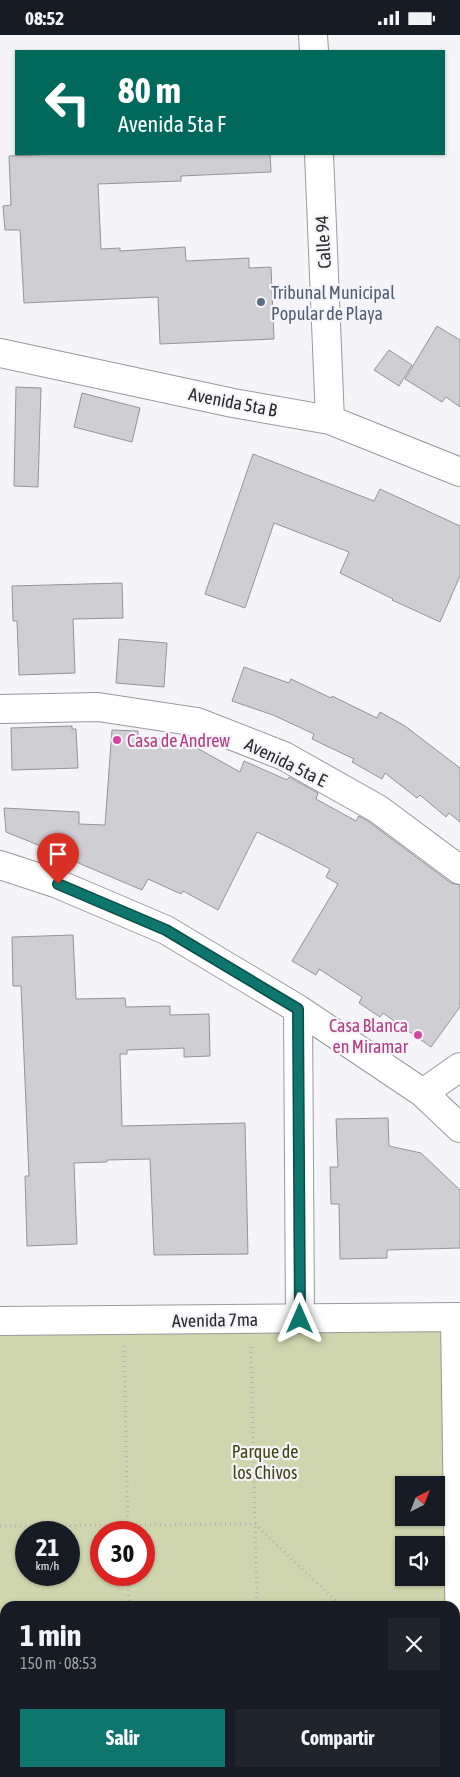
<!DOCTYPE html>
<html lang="es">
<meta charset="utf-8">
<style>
body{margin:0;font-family:"Asap Condensed",sans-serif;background:#20242c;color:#f1f3f6;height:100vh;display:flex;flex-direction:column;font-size:19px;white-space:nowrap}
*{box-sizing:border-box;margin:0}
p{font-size:16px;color:#9ea1a6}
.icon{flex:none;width:28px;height:28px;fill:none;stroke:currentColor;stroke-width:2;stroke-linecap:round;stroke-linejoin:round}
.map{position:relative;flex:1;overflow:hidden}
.sheet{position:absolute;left:0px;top:1566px;width:460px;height:176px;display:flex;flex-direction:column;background:#171b24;border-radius:15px 15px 0 0;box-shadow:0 1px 4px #0004}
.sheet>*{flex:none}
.hud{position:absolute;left:15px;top:15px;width:430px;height:105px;border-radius:0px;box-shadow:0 1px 4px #0004;background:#00695c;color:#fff;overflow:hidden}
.needle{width:32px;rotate:42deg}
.controls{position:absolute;left:395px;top:1441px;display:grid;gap:10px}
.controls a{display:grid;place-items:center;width:50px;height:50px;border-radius:0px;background:#171b24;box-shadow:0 1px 4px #0004;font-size:25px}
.speed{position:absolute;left:15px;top:1486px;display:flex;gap:10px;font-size:25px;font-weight:700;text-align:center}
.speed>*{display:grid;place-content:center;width:65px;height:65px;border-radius:50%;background:#171b24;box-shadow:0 1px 4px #0004;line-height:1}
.speed small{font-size:12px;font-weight:400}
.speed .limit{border:8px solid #d22;background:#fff;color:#111}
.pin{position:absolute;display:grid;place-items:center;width:42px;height:42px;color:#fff;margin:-51px -21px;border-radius:50% 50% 50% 0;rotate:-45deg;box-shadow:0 0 5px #0007}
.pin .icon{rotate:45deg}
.me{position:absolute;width:55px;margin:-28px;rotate:0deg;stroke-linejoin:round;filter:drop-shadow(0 0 4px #0008)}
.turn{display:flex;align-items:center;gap:18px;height:105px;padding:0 20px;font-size:22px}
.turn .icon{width:65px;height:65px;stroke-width:2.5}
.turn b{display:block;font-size:35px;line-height:42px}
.round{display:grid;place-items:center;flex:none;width:52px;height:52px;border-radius:0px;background:#20242c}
.overview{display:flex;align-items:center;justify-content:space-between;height:85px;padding:0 20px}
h1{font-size:30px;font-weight:700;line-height:38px}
.cta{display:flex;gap:10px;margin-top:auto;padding:10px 20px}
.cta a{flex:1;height:58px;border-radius:0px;background:#0f766e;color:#fff;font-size:20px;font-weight:700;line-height:58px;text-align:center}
.cta a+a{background:#20242c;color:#f1f3f6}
.status{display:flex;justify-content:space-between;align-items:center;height:35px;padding:0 25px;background:#171b24;direction:ltr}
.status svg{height:14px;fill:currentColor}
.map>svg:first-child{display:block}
</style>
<div class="status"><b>08:52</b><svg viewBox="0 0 49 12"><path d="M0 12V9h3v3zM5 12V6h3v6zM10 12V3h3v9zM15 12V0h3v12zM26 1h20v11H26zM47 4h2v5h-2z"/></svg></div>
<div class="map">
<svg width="460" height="1742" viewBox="0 0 460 1742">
<rect width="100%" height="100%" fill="#f4f4f9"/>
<path fill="#cfd5ad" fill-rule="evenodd" d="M 455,1283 L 460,1687 L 455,1687 L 455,1571 L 5,1571 L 5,1690 L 0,1690 L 0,1286 ZM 404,1450 L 436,1450 L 436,1482 L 404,1482 ZM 26,1498 L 69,1498 L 69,1540 L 26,1540 ZM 101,1498 L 144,1498 L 144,1540 L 101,1540 ZM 404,1510 L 436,1510 L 436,1542 L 404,1542 Z"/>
<path fill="#ceced3" stroke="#949599" d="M 60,119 L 270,119 L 271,137 L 181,141 L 181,146 L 98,149 L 101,214 L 120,213 L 120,216 L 185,212 L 186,226 L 249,223 L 249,233 L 271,232 L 274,304 L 160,309 L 158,262 L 24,268 L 20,195 L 5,195 L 3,171 L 11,170 L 9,121 Z
M 437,291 L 460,305 L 460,372 L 446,362 L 442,367 L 405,344 Z
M 389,315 L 412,330 L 399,351 L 374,335 Z
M 16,352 L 41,353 L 38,452 L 14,451 Z
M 82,358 L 140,373 L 132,407 L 74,392 Z
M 253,419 L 374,466 L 380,454 L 460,491 L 460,541 L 440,587 L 392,565 L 393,564 L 340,538 L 349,517 L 274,488 L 245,573 L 205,559 Z
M 122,548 L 123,583 L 73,584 L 75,638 L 19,640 L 17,586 L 13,586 L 12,551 Z
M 119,604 L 167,608 L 164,652 L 116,648 Z
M 244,632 L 289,648 L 291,644 L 331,663 L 332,661 L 377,683 L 380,677 L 405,691 L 460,733 L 460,787 L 449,778 L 446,782 L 420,760 L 417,763 L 385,738 L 382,744 L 352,727 L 354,724 L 312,704 L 314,699 L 273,680 L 232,666 Z
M 72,691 L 72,694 L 76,694 L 78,733 L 12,735 L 11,693 Z
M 112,695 L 138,696 L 138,701 L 188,708 L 240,737 L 244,726 L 287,745 L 289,742 L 318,758 L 316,764 L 356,786 L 359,781 L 369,787 L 451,848 L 460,850 L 460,972 L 431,1012 L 383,978 L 380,982 L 359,968 L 362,962 L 319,934 L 316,940 L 292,926 L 338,849 L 326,842 L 330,834 L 290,813 L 257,797 L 218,875 L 183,856 L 181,859 L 148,844 L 142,855 L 83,830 L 53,816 L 6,797 L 4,773 L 79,777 L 79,789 L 105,790 Z
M 73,900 L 76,964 L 125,963 L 126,972 L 170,971 L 170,980 L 209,979 L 210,1021 L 184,1022 L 184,1013 L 127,1015 L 127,1019 L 120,1019 L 122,1091 L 245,1088 L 248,1219 L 154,1220 L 150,1124 L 107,1125 L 107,1127 L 74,1128 L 77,1209 L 27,1211 L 25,1141 L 29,1141 L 21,951 L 13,951 L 12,902 Z
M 388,1083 L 389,1111 L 421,1118 L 460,1155 L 460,1213 L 387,1215 L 387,1223 L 340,1224 L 339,1169 L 331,1169 L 330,1132 L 338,1132 L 336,1084 Z"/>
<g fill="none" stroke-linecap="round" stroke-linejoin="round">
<g stroke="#99999d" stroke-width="30">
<path id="minor" d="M 313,0 L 314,16
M 319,119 L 330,385
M 0,318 L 233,368 L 330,385 L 460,437
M 0,674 L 98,672 L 197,687 L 284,721 L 378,774 L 460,835
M 0,830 L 58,849 L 166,895 L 298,974 L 423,1058 L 460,1093
M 298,974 L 300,1284
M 423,1058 L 460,1032
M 455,1283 L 460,1614
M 0,1286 L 460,1282
M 455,1687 L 460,1687
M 0,1690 L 5,1690
M 163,1738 L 163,1742"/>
</g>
<path stroke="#b4b4b8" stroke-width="3" stroke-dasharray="1 4" stroke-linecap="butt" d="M 124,1311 L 128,1498
M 251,1312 L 257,1571
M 0,1491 L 255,1489 L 341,1571
M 128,1540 L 129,1571"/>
<use href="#minor" stroke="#fff" stroke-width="28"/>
</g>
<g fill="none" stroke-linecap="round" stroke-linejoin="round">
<g stroke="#0a4d48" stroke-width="12">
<path id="route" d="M 58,849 L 166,895 L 298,974 L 300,1284"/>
</g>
<use href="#route" stroke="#0f766e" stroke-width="9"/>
</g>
<circle fill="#5c6f8a" stroke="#f4f4f9" stroke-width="2" cx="261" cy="267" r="5"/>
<g fill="#d1479c" stroke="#f4f4f9" stroke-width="2">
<circle cx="117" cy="705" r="5"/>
<circle cx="418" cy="1000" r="5"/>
</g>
<g text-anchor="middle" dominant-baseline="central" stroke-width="4.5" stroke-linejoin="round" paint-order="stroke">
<g font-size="18" fill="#2b2b2d" stroke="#f4f4f9">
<text transform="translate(323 207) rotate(-93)">Calle 94</text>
<text transform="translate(233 367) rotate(11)">Avenida 5ta B</text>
<text transform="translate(286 727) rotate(26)">Avenida 5ta E</text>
<text transform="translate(215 1285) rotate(-1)">Avenida 7ma</text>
</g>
<g font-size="18" fill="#4e5e75" stroke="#f4f4f9" text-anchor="start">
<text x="271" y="257">Tribunal Municipal<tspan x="271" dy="21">Popular de Playa</tspan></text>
</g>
<g font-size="18" fill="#b23c85" stroke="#f4f4f9" text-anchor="start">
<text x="127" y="705">Casa de Andrew</text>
<text x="408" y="990" text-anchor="end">Casa Blanca<tspan x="408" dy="21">en Miramar</tspan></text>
</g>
<g font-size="18" fill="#404512" stroke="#f4f4f9">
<text x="265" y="1416">Parque de<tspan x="265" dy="21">los Chivos</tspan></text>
</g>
</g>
</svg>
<div class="controls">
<a><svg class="needle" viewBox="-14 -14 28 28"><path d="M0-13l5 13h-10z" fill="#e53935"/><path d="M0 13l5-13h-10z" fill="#9ea1a6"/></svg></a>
<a><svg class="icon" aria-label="sound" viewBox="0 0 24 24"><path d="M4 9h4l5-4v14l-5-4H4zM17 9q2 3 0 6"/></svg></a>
</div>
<div class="speed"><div>21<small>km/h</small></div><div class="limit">30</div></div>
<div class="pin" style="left:58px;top:849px;background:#d93025"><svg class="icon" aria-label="arrive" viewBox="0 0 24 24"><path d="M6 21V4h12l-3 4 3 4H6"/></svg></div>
<svg class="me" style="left:300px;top:1284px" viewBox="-20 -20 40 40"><path d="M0-17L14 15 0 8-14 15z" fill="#0f766e" stroke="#fff" stroke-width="4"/></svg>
<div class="hud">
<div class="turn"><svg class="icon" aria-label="left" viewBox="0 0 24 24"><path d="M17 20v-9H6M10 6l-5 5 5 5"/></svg><div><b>80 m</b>Avenida 5ta F</div></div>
</div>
<section class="sheet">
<div class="overview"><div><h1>1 min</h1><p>150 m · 08:53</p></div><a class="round"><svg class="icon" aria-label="close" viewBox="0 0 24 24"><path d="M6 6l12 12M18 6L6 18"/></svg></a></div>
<div class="cta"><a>Salir</a><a>Compartir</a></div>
</section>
</div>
